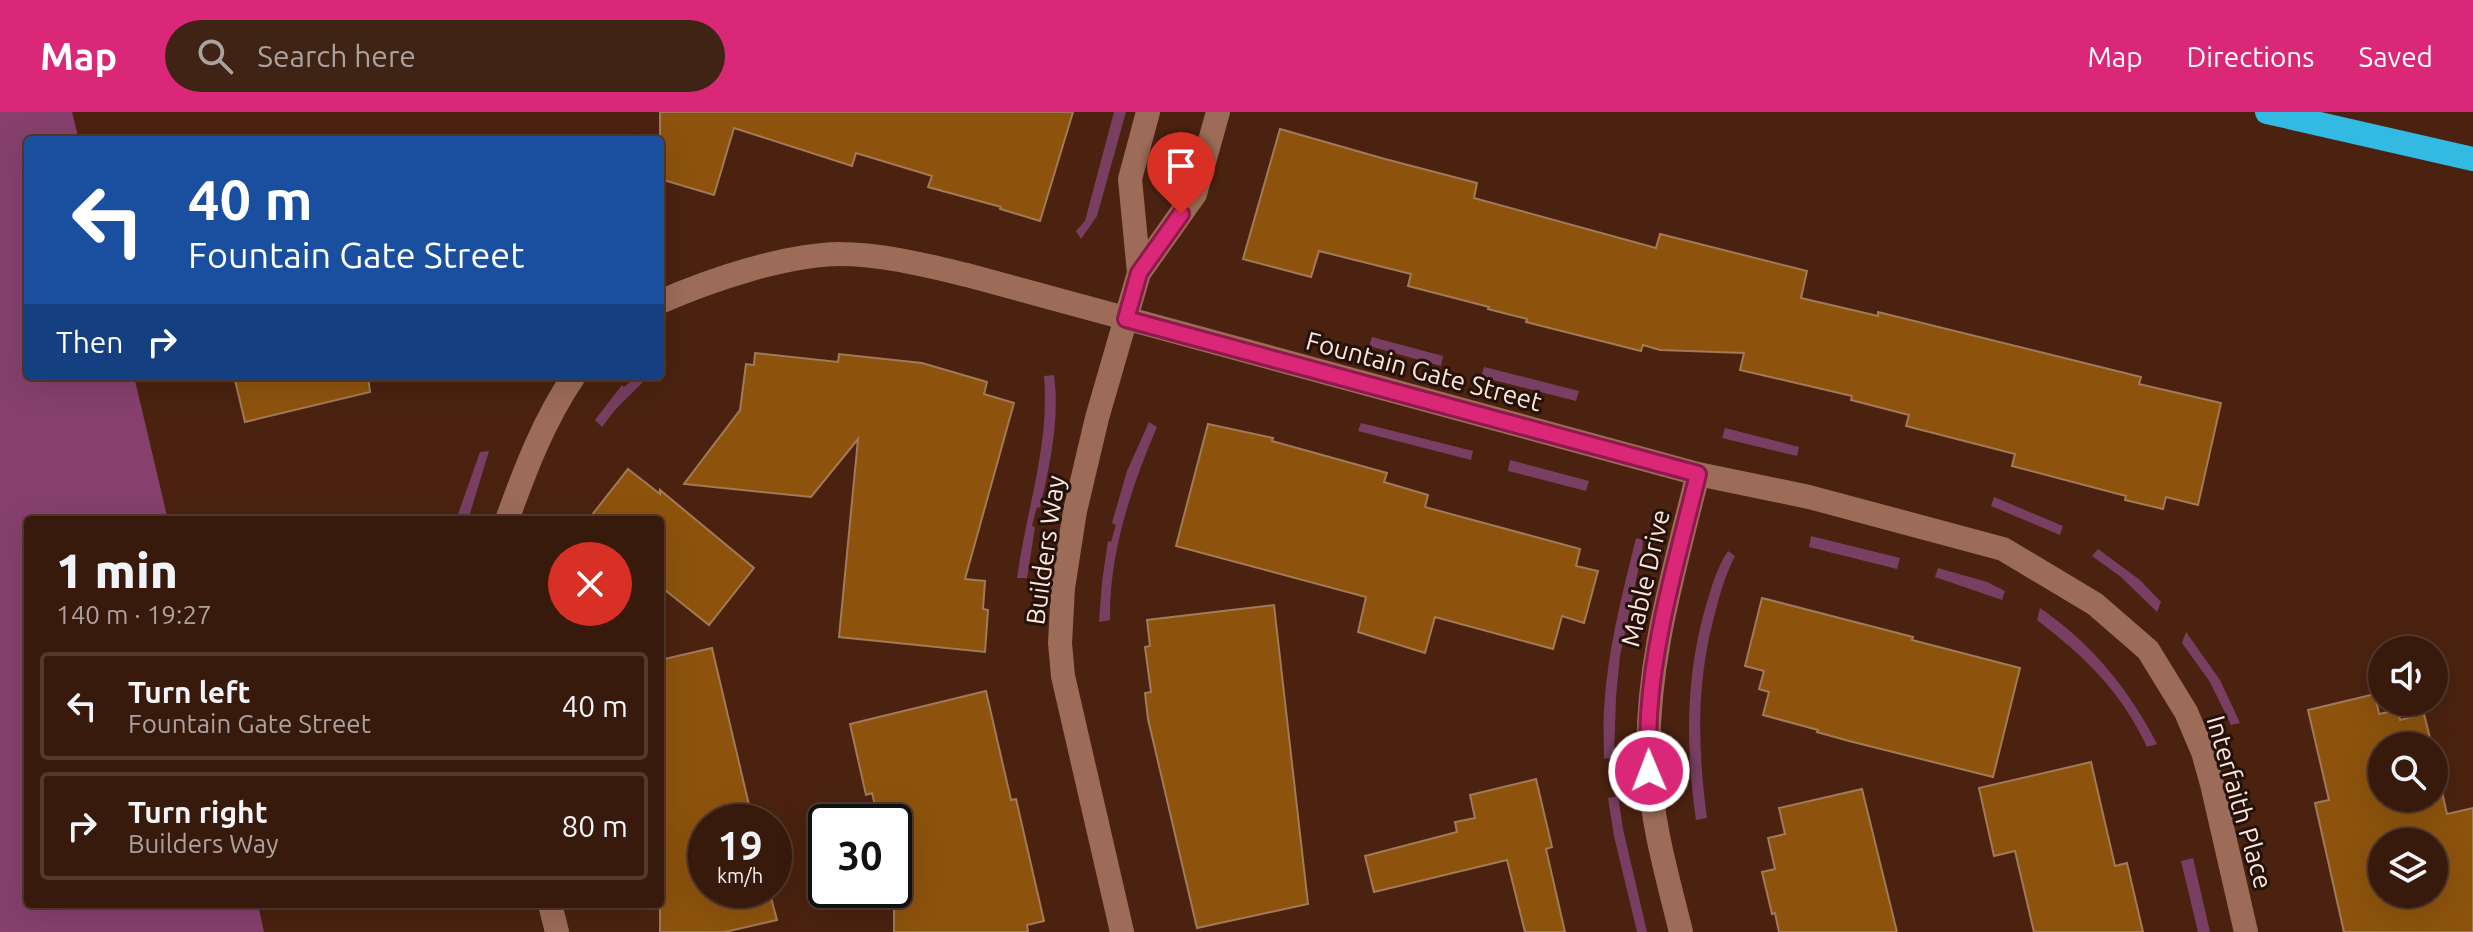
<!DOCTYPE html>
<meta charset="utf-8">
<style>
body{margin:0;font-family:Ubuntu,sans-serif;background:#3f2315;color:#f1f3f6;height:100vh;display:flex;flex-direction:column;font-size:30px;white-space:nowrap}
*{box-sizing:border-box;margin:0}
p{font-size:26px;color:#aba19d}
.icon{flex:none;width:44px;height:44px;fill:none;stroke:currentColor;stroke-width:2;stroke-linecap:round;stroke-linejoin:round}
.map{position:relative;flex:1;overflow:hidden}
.drawer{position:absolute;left:24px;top:404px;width:640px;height:392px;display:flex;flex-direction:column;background:#381a0c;border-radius:8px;box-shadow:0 8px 32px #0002,0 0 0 2px #52382d}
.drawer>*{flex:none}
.top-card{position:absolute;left:24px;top:24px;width:640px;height:244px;border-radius:8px;box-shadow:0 8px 32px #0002,0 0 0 2px #52382d;background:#1a4fa0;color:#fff;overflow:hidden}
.controls{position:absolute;left:2368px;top:524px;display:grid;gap:16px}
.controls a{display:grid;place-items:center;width:80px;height:80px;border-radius:50%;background:#381a0c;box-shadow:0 8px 32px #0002,0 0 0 2px #52382d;font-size:40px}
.speed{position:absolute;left:688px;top:692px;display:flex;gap:16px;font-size:40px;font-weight:700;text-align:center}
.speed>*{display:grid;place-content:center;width:104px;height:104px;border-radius:50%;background:#381a0c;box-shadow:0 8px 32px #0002,0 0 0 2px #52382d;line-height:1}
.speed small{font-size:20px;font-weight:400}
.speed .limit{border:4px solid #111;border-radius:12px;background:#fff;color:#111}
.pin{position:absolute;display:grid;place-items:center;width:68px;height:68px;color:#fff;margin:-82px -34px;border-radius:50% 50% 50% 0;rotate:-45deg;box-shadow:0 0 8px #0007}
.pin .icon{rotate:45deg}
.me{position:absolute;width:88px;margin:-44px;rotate:359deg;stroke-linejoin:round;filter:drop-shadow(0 0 6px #0008)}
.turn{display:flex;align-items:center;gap:28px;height:168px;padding:0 32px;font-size:36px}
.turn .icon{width:104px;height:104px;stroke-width:2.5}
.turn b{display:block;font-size:56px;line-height:68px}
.then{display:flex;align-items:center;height:76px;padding:0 32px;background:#0003;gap:16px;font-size:30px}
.round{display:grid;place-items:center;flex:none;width:84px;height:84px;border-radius:42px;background:#3f2315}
.overview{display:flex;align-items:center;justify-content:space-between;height:136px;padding:0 32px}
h1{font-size:48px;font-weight:800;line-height:60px}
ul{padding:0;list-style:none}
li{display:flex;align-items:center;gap:24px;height:108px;margin:0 16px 12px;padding:0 16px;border:4px solid #52382d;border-radius:8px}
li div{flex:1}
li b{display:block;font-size:30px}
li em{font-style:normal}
header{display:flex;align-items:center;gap:48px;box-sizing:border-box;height:112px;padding:0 40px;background:#db2777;color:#fff}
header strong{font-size:38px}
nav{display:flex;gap:44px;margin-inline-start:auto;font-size:28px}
.search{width:560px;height:72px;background:#3f2315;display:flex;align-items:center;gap:20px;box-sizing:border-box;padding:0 28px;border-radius:44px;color:#aba19d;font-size:30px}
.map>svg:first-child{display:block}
</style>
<header>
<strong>Map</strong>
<div class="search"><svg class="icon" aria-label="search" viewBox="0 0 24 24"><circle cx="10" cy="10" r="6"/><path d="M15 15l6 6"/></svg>Search here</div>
<nav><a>Map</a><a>Directions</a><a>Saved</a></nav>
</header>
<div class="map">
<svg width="2473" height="820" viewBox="0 0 2473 820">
<rect width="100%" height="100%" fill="#4b2210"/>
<path fill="#783f62" d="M 1114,0 L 1126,0 L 1097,104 L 1081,127 L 1076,119 L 1085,109 Z
M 1372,225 L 1443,244 L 1441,254 L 1369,234 Z
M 1484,255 L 1579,279 L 1576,289 L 1481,265 Z
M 1054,263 C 1060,307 1050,352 1040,396 L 1037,395 L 1032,414 L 1035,415 L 1027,466 L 1017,466 C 1026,399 1050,333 1044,264 Z
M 637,264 L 649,264 L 615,298 L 602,315 L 595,308 L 622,273 L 624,275 Z
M 1149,310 L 1157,315 C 1131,376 1109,441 1110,508 L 1099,510 L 1102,470 L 1108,429 L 1111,430 L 1116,413 L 1112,411 L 1127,359 Z
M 1361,311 L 1473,339 L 1471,348 L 1358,319 Z
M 1725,316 L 1799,335 L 1797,344 L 1722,326 Z
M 489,339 L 468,408 L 456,408 L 480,340 Z
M 1510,348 L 1589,369 L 1586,379 L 1508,359 Z
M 1994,385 L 2063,414 L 2060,423 L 1991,394 Z
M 1811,424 L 1900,446 L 1897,457 L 1809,435 Z
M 1636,426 L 1643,428 L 1642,440 L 1620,544 L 1616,585 L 1614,645 L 1604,647 C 1604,631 1603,614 1604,598 C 1607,540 1622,483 1636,426 Z
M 2098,437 L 2140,468 L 2161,490 L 2157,500 L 2121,465 L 2092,444 Z
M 1728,439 L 1735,444 C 1724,465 1719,486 1713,509 C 1696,575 1698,639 1707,706 L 1696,708 C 1686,638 1685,567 1705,497 C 1711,477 1716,457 1728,439 Z
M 1938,456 L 1987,470 L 2005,479 L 2002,488 L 1935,465 Z
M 2040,496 C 2091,531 2129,577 2157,632 L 2147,635 C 2121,579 2085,545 2037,508 Z
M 2186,520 L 2220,568 L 2240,611 L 2231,613 L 2210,570 L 2182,531 Z
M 1618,684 L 1623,717 L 1647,820 L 1637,820 L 1614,724 L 1608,686 Z
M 2193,746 L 2210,820 L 2198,820 L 2181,749 Z"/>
<path fill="#85416c" d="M 0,0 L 72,0 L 79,28 L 28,28 L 28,264 L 134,264 L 168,408 L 28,408 L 28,792 L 258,792 L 264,820 L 0,820 Z"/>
<path fill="#8d530d" stroke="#a17a57" stroke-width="2" fill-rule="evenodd" d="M 660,0 L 1073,0 L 1040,109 L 1000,97 L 1001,95 L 928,75 L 932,64 L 856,41 L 852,54 L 734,16 L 714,83 L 660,67 Z
M 1280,17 L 1385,47 L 1477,71 L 1474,86 L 1656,136 L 1660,122 L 1807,159 L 1801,186 L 1878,204 L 1878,200 L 2040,240 L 2141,265 L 2139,272 L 2221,291 L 2198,393 L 2166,385 L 2163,397 L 2125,388 L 2126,384 L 2012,354 L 2015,342 L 1906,314 L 1909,303 L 1851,288 L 1852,284 L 1740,258 L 1744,241 L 1660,238 L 1643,233 L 1641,239 L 1526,210 L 1527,207 L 1488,197 L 1489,195 L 1408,174 L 1411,162 L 1319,139 L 1311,165 L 1243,147 Z
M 755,241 L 838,250 L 839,242 L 922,251 L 987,270 L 984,282 L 1014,291 L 965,467 L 985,469 L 983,497 L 988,498 L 985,540 L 839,525 L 858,327 L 811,385 L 684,372 L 740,298 L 746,252 L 754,253 Z
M 234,264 L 368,264 L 370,280 L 245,310 Z
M 1208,312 L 1273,326 L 1272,329 L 1387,361 L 1384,370 L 1428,383 L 1425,395 L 1580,437 L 1576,454 L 1598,459 L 1584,511 L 1562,504 L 1553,537 L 1435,505 L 1425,541 L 1358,520 L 1366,485 L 1176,434 Z
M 628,357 L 660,382 L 660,378 L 754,456 L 709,513 L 660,474 L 660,408 L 588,408 Z
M 1762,486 L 1913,525 L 1912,528 L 2020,556 L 1993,665 L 1849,629 L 1817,620 L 1818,618 L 1763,603 L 1769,580 L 1759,577 L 1764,559 L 1745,554 Z
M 1274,493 L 1308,792 L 1197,816 L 1148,607 L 1145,581 L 1151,580 L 1145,535 L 1150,534 L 1147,508 Z
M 712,536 L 753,710 L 706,710 L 706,778 L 769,778 L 777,808 L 725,820 L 660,820 L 660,548 Z
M 986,579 L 1011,688 L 1016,687 L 1044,809 L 1027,813 L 1028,820 L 894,820 L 894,710 L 879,710 L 872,681 L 866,683 L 850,612 Z
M 2375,582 L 2379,602 L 2398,598 L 2400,608 L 2424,602 L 2432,634 L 2382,634 L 2382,686 L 2434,686 L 2434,644 L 2447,702 L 2473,696 L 2473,820 L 2344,820 L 2315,691 L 2329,688 L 2308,598 ZM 2382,730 L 2434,730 L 2434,782 L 2382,782 Z
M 2091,650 L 2115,754 L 2127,751 L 2143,820 L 2034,820 L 2015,739 L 1994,744 L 1979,676 Z
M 1536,667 L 1552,735 L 1546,737 L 1565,820 L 1525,820 L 1507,748 L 1374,780 L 1365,744 L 1457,720 L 1455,710 L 1475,706 L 1470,683 Z
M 1862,677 L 1897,820 L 1779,820 L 1775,801 L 1772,802 L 1762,760 L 1775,757 L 1768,726 L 1785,722 L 1779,696 Z"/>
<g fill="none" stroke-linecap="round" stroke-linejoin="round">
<path stroke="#9c6c58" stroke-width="24" d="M 1139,161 L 1130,67 L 1148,0
M 660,190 C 710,168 784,143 839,142 C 882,142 925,153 967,163 L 1698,362 L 1809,385 L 2003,437 L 2095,492 L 2148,538 L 2186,600 L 2203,640 L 2212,672 L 2246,820
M 507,408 C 525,358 544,308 574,264
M 550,792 L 557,820
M 1122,820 L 1063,564 L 1060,531 L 1063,476 L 1075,399 L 1097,306 L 1139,161 L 1195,82 L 1218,0
M 1681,820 C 1668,767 1652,712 1649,657 C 1644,557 1674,459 1698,362"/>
<path stroke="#32bae2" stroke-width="24" d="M 2267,0 L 2473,47"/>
</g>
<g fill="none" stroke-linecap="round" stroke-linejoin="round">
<g stroke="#8e194d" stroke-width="20">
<path id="route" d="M 1181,102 L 1139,161 L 1126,207 L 1698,362 C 1679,441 1654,522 1649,603 C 1648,622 1649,640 1649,659"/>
</g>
<use href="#route" stroke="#db2777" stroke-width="14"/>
</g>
<g text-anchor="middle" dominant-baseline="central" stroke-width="6" stroke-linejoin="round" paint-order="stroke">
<g font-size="26" fill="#fce5dc" stroke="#24120a">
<text transform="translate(1424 259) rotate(15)">Fountain Gate Street</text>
<text transform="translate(1045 438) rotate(-82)">Builders Way</text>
<text transform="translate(1645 466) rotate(-77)">Mable Drive</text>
<text transform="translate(2240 690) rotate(74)">Interfaith Place</text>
</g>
</g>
</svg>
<div class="controls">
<a><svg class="icon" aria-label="sound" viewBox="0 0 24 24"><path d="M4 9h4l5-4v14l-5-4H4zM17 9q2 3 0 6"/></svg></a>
<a><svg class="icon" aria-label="search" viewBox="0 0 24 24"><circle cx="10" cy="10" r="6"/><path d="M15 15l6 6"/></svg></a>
<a><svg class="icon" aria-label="layers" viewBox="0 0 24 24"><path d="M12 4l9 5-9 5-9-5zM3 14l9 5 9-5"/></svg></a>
</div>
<div class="speed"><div>19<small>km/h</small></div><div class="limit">30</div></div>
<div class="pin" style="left:1181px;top:102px;background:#d93025"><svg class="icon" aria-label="arrive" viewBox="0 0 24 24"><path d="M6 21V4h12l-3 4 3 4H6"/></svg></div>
<svg class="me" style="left:1649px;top:659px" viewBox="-20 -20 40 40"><circle r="17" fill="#db2777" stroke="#fff" stroke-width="3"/><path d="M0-11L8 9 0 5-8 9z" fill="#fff"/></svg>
<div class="top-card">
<div class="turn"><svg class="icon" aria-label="left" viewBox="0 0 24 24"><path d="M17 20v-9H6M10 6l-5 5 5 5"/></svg><div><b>40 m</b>Fountain Gate Street</div></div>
<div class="then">Then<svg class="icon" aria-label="right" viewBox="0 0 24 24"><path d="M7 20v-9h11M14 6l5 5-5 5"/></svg></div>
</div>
<section class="drawer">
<div class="overview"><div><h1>1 min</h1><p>140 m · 19:27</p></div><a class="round" style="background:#d93025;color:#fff"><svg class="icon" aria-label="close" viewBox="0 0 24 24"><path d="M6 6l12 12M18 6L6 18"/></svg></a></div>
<ul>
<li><svg class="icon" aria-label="left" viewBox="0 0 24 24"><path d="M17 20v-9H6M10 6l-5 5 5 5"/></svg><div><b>Turn left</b><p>Fountain Gate Street</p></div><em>40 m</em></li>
<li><svg class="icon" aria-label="right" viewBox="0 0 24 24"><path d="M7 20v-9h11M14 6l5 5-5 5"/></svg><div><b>Turn right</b><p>Builders Way</p></div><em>80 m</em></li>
</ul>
</section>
</div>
